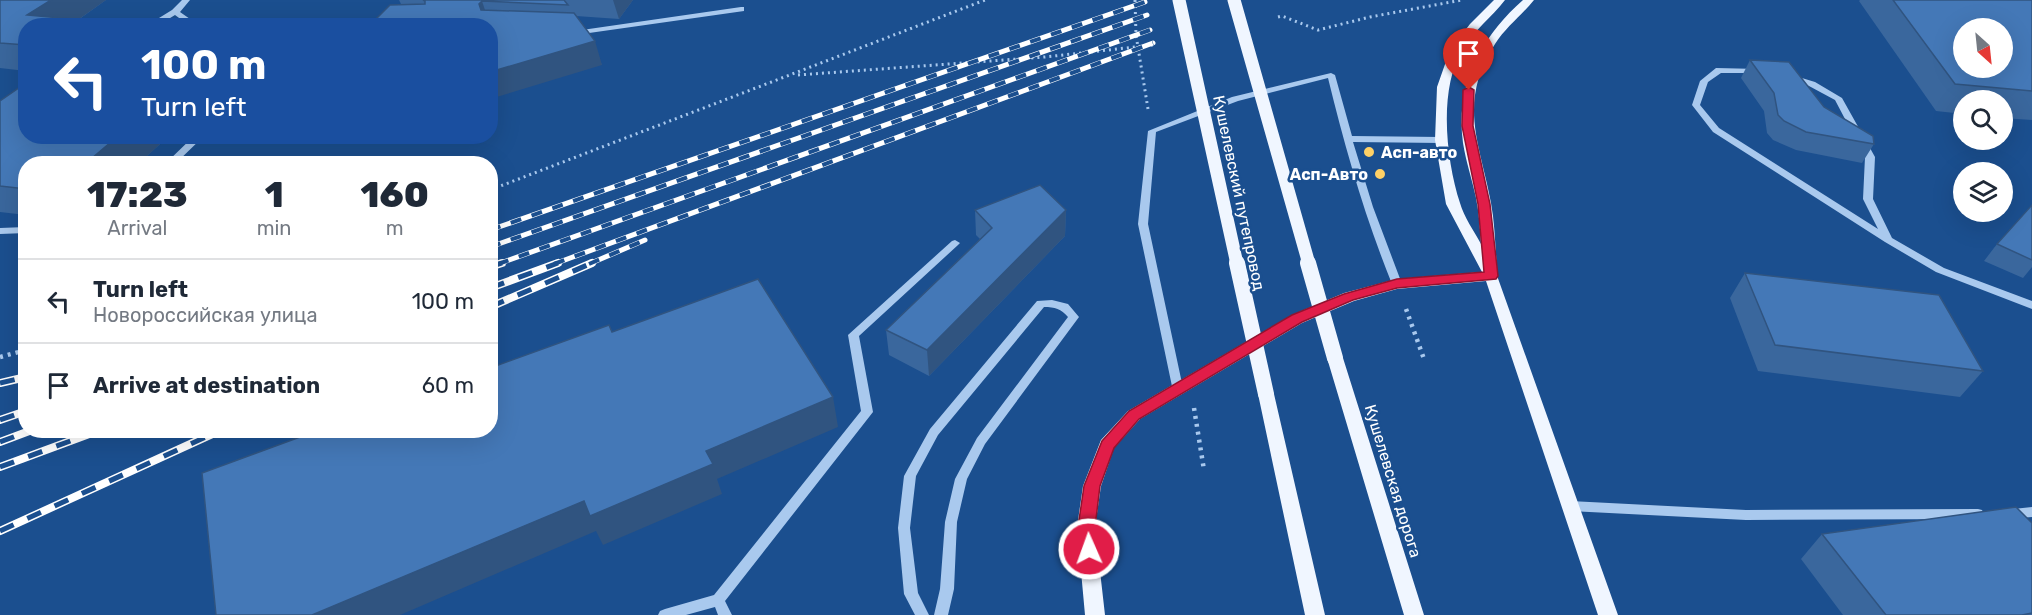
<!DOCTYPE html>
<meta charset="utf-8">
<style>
body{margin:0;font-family:Rubik,sans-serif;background:#f2f2f3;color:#1f2937;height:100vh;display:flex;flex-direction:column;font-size:22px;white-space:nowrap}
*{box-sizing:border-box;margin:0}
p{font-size:20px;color:#747a83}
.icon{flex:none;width:33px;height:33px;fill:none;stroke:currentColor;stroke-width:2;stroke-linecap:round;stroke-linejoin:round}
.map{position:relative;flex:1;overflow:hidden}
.sheet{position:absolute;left:18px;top:156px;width:480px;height:282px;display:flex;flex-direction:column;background:#fff;border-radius:24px;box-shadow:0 6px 24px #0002}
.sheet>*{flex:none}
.guide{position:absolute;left:18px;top:18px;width:480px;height:126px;border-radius:24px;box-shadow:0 6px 24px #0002;background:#1a4fa0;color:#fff;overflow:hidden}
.needle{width:39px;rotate:153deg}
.controls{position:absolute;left:1953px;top:18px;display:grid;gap:12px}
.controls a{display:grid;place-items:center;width:60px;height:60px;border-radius:50%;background:#fff;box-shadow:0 6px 24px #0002;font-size:30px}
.pin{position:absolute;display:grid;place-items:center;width:51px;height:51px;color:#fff;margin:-62px -26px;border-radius:50% 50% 50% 0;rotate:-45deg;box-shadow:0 0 6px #0007}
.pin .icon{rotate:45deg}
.me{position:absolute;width:66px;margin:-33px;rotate:358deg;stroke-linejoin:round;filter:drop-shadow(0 0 4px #0008)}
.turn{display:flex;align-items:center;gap:21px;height:126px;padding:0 24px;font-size:27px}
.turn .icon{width:78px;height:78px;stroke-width:2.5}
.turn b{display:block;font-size:42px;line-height:51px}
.eta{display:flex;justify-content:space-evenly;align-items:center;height:102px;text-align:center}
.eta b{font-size:36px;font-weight:800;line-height:42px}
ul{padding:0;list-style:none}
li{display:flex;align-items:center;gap:18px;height:84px;padding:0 24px;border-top:2px solid #e0e1e3}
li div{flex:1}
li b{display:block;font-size:22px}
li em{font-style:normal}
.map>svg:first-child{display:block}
</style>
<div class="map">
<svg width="2032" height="615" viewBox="0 0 2032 615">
<rect width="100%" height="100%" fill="#1b4f8f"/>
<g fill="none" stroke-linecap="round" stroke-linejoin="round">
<path stroke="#a9c9ee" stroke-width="3" stroke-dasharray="2 4" stroke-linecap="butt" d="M 1135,0 L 1136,35 L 1148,109
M 1278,17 L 1282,16 L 1318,30 L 1370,17 L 1462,0
M 798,75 L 1045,57 L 1153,45
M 490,190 L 985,0"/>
<path stroke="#a9c9ee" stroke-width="4.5" stroke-dasharray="3 5" stroke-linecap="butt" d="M 1406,309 L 1424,359
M 0,357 L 26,350
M 1194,408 L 1204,470"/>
<path fill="#a9c9ee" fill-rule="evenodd" d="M 182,0 L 190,0 L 180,12 L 200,26 L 190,26 L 175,15 L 157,26 L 146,26 L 172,10 Z
M 741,7 L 744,7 L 744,11 L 575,35 L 571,33 L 575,31 Z
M 382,22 L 385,22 L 385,26 L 355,26 L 359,24 Z
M 1716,68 L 1759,69 L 1763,71 L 1759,73 L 1721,73 L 1708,82 L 1700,105 L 1719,128 L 1878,229 L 1863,199 L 1865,157 L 1835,100 L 1809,86 L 1788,77 L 1792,75 L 1815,82 L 1842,98 L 1875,157 L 1873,199 L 1892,238 L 1944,268 L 2032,301 L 2032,309 L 1936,272 L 1885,242 L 1713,132 L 1692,105 L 1700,81 Z
M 1331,73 L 1335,75 L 1352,136 L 1441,137 L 1445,140 L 1441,143 L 1353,142 L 1373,207 L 1402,284 L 1397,287 L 1392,284 C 1365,217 1345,148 1328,78 L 1238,101 L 1156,132 L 1148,224 L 1183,388 L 1181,391 L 1173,391 L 1138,224 L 1148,131 L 1232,97 Z
M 194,136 L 204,136 L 175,164 L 165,164 Z
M 26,227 L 26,233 L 0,234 L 0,228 Z
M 955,240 L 960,243 L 958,245 L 859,336 L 873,412 L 725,601 L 732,615 L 718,615 L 715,607 L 686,615 L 658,615 L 660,611 L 665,609 L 714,595 L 861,411 L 848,335 L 952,241 Z
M 1052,300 L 1068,304 L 1079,317 L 985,444 L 967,479 L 957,522 L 954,589 L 948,615 L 934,615 L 940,589 L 945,522 L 955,479 L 977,438 L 1068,317 C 1061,309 1055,307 1044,307 L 938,435 L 916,476 L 910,528 L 918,593 L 929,615 L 915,615 L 904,594 L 898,528 L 904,476 L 930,429 L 1037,301 Z
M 1570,501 L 1746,510 L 1978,509 L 1982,510 L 1984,514 L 1982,518 L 1978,519 L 1746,520 L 1570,511 L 1566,510 L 1564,506 L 1566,502 Z
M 2032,507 L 2032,517 L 2008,519 L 2004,518 L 2002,514 L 2004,510 Z"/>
<path fill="#f0f6ff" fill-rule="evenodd" d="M 1494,0 L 1505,0 C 1492,17 1474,30 1463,49 C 1438,88 1446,160 1460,203 C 1464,217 1474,231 1481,244 C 1480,228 1479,213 1476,198 C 1472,179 1466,162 1463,143 C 1455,86 1481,37 1523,0 L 1534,0 C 1522,15 1506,27 1495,44 C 1457,103 1480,143 1491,203 C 1495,224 1495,246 1497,267 L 1495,270 L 1618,615 L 1598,615 L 1486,281 L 1397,289 L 1354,301 L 1302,323 L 1140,419 L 1114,448 L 1101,486 L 1095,527 L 1105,615 L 1085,615 L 1077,527 L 1083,486 L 1101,440 L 1128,411 L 1292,315 L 1344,293 L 1397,279 L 1482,272 L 1446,204 L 1435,140 L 1437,87 L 1450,50 L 1470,24 Z
M 1335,352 L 1341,354 L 1343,358 L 1424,615 L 1404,615 L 1327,358 L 1329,354 Z
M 1266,388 L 1272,390 L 1274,394 L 1325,615 L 1305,615 L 1258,394 L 1260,390 Z"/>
<g stroke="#fff" stroke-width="5">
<path id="rail-far1" d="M 490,230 L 1145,2
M 490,247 L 1147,15
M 498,264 L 1150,30
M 554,264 L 1153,43
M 589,264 L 645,240"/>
</g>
<g stroke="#fff" stroke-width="8">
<path id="rail" d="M 490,267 L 502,263
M 490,288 L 558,263
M 490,307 L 592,263
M 0,383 L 26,377
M 0,420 L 26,411
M 0,442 L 32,430
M 0,467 L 100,430
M 0,531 L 221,430"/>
</g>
<use href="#rail-far1" stroke="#1b4f8f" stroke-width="4" stroke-dasharray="11" stroke-linecap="butt"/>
<use href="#rail" stroke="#1b4f8f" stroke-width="5" stroke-dasharray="15" stroke-linecap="butt"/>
<path stroke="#f0f6ff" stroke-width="13" d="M 1179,0 L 1237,264
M 1234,0 L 1309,264"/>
<path stroke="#f0f6ff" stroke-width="16" d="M 1237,263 L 1266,394
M 1308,263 L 1335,358"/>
</g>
<path fill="#3a679d" d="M 0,0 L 106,0 L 78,20 L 26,26 L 26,71 L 0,68 Z
M 399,0 L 633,0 L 619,19 L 576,16 L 602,65 L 401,4 Z
M 1860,0 L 2032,0 L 2032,120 L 2002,118 L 2002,100 L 1964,100 L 1964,114 L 1936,111 L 1859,1 Z
M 1750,60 L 1824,107 L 1874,144 L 1862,163 L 1796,150 L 1773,140 L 1767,133 L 1764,111 L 1741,78 Z
M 0,101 L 26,136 L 169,136 L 138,164 L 26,164 L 26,215 L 0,212 Z
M 2032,205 L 2032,267 L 2023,278 L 1984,261 L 1997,244 Z
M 975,210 L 1066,210 L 1065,236 L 929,376 L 889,355 L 886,330 L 980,239 L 976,235 Z
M 1745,273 L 1983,371 L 1960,397 L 1758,371 L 1730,298 Z
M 2032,523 L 2032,615 L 1843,615 L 1801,559 L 1822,534 Z"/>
<path fill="#305480" d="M 51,0 L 106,0 L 69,26 L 27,15 Z
M 613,0 L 633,0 L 619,19 Z
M 482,1 L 490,25 L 487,26 L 479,4 Z
M 595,41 L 602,65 L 490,99 L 490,72 Z
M 118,136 L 169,136 L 138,164 L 85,164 Z
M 1066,210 L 1065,236 L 929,376 L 927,350 Z
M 833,397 L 838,427 L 717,479 L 722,494 L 603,545 L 596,531 L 400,615 L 312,615 Z"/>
<path fill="#4478b7" stroke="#305480" stroke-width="1.5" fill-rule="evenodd" d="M 0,0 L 51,0 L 27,15 L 149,26 L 26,26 L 26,45 L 0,43 Z
M 423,0 L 564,0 L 568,5 L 482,1 L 479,4 L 481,10 L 574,13 L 595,41 L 490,72 L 490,26 L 369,26 L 390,5 L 425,4 L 425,1 Z
M 1893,0 L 2032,0 L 2032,91 L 1955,84 ZM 1964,28 L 2002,28 L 2002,68 L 1964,68 Z
M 1750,60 L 1789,62 L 1824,107 L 1873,136 L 1874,144 L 1806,132 L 1784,121 L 1778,115 L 1774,93 Z
M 26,83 L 26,136 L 118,136 L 85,164 L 26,164 L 26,189 L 0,186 L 0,101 Z
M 1040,185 L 1066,210 L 927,350 L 886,330 L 992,228 L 975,210 Z
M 2032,205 L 2032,260 L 1997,244 Z
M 1745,273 L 1939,295 L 1983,371 L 1775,345 Z
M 758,279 L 833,397 L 706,451 L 713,464 L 590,516 L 584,501 L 312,615 L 216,615 L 202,473 L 319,430 L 490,430 L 490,368 L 609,325 L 612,332 Z
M 2016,507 L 2032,523 L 2032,613 L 2022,615 L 1886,615 L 1822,534 Z"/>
<path fill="#e11d48" stroke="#92132f" stroke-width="1.5" d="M 1469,87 L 1474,90 L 1473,126 L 1490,204 L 1498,276 L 1496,279 L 1397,288 L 1353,300 L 1302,322 L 1139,419 L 1114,448 L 1100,486 L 1095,527 L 1097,549 L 1095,554 L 1089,556 L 1083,554 L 1078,527 L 1084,486 L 1102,441 L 1129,411 L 1292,315 L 1344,294 L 1397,279 L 1484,272 L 1478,204 L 1462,126 L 1463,90 Z"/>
<g fill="#ffd166" stroke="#1b4f8f" stroke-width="2">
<circle cx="1369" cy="152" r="6"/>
<circle cx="1380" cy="174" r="6"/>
</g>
<g text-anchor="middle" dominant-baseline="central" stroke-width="5" stroke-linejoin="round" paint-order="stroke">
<g font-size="16" font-weight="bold" fill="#fff" stroke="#1b4f8f" text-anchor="start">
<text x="1381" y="152">Асп-авто</text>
<text x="1368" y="174" text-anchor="end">Асп-Авто</text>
</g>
<g font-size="16" fill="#fff" stroke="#1b4f8f">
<text transform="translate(1239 193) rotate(78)">Кушелевский путепровод</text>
<text transform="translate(1393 481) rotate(73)">Кушелевская дорога</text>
</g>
</g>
</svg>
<div class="controls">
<a><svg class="needle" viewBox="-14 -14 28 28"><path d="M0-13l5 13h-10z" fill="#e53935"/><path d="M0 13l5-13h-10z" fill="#747a83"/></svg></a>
<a><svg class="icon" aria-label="search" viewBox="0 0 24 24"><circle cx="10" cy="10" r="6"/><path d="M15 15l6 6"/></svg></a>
<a><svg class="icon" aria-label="layers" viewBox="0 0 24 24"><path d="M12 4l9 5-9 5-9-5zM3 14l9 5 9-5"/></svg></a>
</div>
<div class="pin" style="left:1469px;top:90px;background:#d93025"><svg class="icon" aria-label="arrive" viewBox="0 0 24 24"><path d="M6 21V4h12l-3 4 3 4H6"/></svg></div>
<svg class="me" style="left:1089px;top:549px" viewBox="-20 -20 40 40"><circle r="17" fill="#e11d48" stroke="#fff" stroke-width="3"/><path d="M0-11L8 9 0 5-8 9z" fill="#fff"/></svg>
<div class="guide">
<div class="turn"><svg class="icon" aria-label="left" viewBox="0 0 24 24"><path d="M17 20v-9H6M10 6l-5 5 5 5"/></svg><div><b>100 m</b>Turn left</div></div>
</div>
<section class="sheet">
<div class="eta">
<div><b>17:23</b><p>Arrival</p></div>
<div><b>1</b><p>min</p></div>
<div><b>160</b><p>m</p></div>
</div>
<ul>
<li><svg class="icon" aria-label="left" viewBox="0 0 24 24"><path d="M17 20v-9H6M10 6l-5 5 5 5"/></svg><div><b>Turn left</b><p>Новороссийская улица</p></div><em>100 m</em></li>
<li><svg class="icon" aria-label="arrive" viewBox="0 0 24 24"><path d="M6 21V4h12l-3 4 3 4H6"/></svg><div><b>Arrive at destination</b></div><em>60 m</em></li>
</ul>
</section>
</div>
